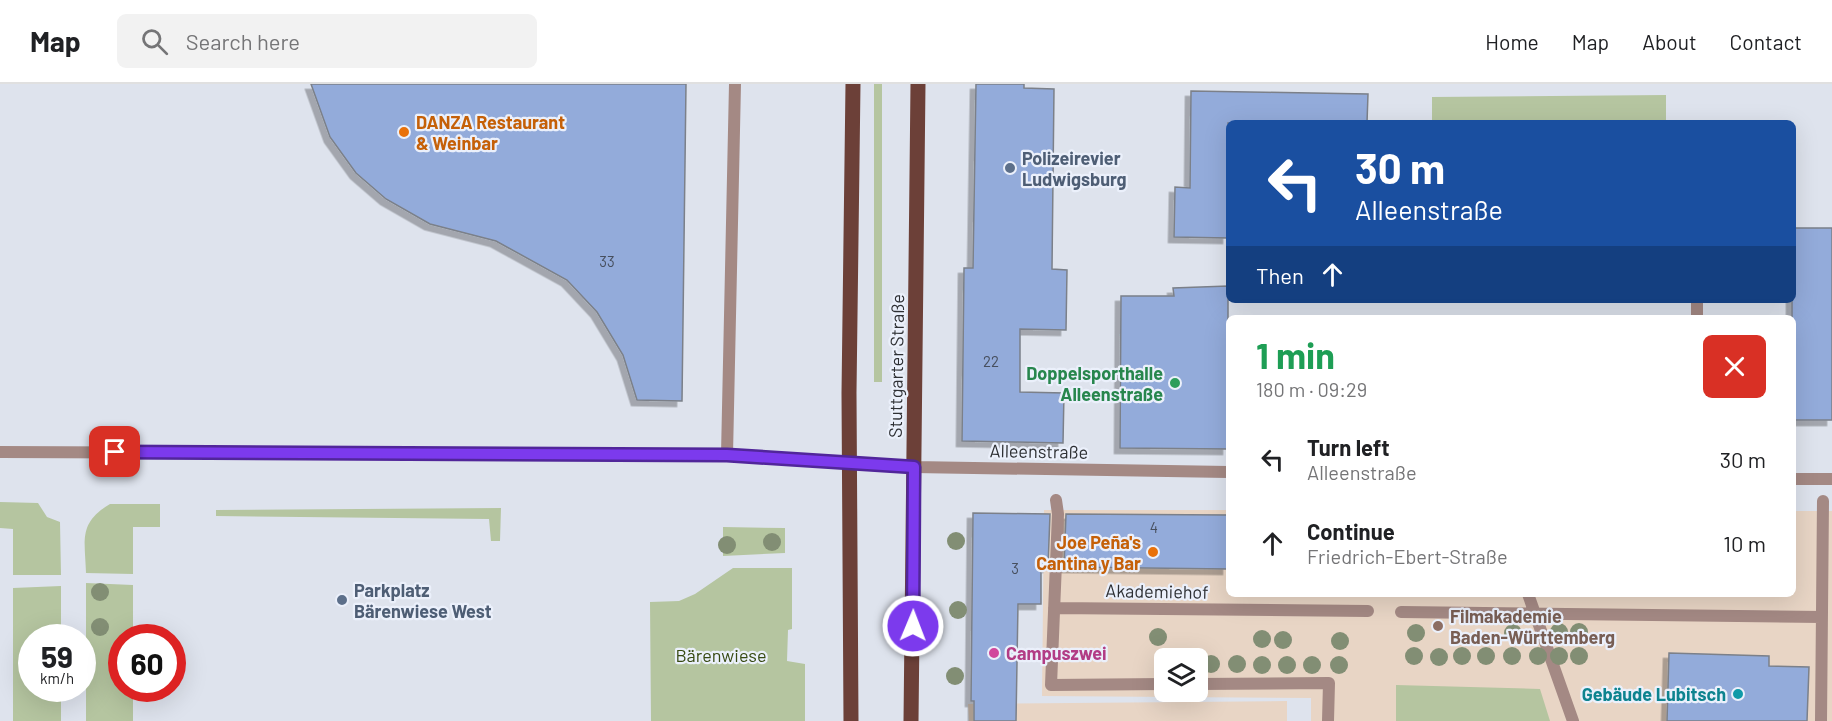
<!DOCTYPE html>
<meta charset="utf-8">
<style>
body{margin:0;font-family:Barlow,sans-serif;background:#f2f2f2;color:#202124;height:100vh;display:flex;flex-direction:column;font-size:22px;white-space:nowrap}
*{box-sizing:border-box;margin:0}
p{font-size:20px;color:#757577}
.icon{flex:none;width:33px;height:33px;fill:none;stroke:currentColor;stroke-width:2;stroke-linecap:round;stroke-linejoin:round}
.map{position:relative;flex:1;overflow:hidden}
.side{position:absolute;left:1226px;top:231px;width:570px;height:282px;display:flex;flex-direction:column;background:#fff;border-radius:9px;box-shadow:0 6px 24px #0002}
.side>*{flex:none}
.guide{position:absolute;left:1226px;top:36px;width:570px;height:183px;border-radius:9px;box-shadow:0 6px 24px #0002;background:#1a4fa0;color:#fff;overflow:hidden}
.buttons{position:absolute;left:1154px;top:564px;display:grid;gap:12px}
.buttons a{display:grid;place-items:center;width:54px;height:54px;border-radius:9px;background:#fff;box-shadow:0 6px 24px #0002;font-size:30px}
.speed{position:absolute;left:18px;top:540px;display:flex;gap:12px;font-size:30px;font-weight:700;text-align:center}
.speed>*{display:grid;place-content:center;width:78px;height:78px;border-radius:50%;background:#fff;box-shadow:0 6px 24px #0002;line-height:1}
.speed small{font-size:15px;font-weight:400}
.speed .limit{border:9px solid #d22;background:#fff;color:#111}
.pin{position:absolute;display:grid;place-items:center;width:51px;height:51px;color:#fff;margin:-26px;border-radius:12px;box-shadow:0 3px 9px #0006}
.me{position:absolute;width:66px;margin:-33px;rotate:1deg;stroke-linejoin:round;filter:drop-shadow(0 0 4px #0008)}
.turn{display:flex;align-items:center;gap:21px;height:126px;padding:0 30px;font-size:27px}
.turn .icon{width:78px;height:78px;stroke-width:2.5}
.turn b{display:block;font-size:42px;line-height:51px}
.then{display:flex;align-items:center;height:57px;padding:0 30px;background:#0003;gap:12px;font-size:22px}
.round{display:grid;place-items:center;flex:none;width:63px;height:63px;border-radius:9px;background:#f2f2f2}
.overview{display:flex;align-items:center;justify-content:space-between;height:102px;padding:0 30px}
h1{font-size:36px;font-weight:700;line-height:45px;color:#1e9e55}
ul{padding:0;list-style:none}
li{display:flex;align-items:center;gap:18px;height:84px;padding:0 30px}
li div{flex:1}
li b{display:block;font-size:22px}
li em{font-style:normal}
header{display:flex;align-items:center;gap:36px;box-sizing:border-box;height:84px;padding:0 30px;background:#fff;border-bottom:2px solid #e0e0e0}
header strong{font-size:28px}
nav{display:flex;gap:33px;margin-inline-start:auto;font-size:21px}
.search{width:420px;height:54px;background:#f2f2f2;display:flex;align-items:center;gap:15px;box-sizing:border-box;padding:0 21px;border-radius:9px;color:#757577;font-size:22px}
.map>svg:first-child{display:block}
</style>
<header>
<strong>Map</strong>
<div class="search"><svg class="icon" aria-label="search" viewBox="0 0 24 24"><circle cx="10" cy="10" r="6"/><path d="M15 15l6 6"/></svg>Search here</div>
<nav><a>Home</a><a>Map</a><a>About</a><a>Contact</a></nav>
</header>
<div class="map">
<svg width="1832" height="637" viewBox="0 0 1832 637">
<defs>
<filter id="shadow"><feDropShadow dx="-5.5" dy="5.5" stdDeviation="0" flood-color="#0004"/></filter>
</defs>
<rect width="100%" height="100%" fill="#dee3ed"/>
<path fill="#e8d5c5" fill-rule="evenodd" d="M 1044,426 L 1228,426 L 1228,510 L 1792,510 L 1793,427 L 1832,427 L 1832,637 L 1311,637 L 1311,614 L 1042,612 ZM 1164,574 L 1197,574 L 1197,608 L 1164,608 Z
M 1287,617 L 1287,637 L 969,637 L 968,620 Z"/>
<path fill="#b5c5a0" d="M 874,0 L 882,0 L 882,298 L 874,298 Z
M 1666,11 L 1666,39 L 1432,39 L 1432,13 Z
M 0,418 L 38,419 L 47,433 L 60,438 L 61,491 L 13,491 L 13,445 L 0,444 Z
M 110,420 L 160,420 L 160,443 L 133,443 L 133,490 L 86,489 C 85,456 78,439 110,420 Z
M 501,424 L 500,457 L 491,457 L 489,435 L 216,432 L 216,426 Z
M 723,443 L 785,444 L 785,469 L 723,472 Z
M 733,484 L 792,484 L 792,545 L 788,546 L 787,577 L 805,580 L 805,637 L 651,637 L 650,518 L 679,517 L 695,510 Z
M 86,499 L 133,501 L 133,553 L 122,554 L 122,604 L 133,605 L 133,637 L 86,637 Z
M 61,502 L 61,553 L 32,554 L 32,604 L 61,605 L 61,637 L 13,637 L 13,504 Z
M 1396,601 L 1540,605 L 1550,637 L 1396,637 Z"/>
<path fill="#93abda" stroke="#7b8089" stroke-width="1.5" filter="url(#shadow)" d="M 311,0 L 686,0 L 682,317 L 637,316 L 623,271 L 597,228 L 567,196 L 496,157 L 430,140 L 386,115 L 356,89 L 330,53 Z
M 976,0 L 1024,0 L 1024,4 L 1054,5 L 1052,185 L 1067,186 L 1066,246 L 1020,245 L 1020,308 L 1064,309 L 1063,359 L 962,357 L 964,184 L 973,184 Z
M 1191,7 L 1368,10 L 1367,39 L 1228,39 L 1228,154 L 1174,153 L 1175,103 L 1190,104 Z
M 1792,144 L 1832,144 L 1832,336 L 1792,336 Z
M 1228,202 L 1228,365 L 1120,364 L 1121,212 L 1174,212 L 1173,204 Z
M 973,429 L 1050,430 L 1048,483 L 1041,483 L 1041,520 L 1018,520 L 1016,637 L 974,637 L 974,617 L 971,617 Z
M 1066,430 L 1228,431 L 1228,485 L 1064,483 Z
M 1669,569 L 1769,572 L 1769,582 L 1809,583 L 1807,637 L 1667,637 Z"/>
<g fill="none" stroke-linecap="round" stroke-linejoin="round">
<path stroke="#a48984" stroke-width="12" d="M 1697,234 L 1697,216
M 727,371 L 735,0"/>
<path stroke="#a48984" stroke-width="12" d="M 0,368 L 727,371 L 914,383 L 1228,388
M 1792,395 L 1832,395
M 1056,416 L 1058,430 L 1051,601 L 1164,600
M 1528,510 L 1573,637
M 1054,524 L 1368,527
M 1401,528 L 1822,533
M 1197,600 L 1329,599 L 1328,637
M 1821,637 L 1823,417"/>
<path stroke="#6c4038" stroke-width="15" d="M 851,637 L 849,309 L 853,0
M 911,637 L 918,0"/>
</g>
<g fill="#828e74">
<circle cx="956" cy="457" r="9"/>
<circle cx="772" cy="458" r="9"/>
<circle cx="727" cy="461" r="9"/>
<circle cx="100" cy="508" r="9"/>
<circle cx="958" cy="526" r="9"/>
<circle cx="100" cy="543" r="9"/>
<circle cx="1559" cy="548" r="9"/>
<circle cx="1579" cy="548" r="9"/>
<circle cx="1416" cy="549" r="9"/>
<circle cx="1513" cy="549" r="9"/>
<circle cx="1158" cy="553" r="9"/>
<circle cx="1262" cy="555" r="9"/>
<circle cx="1283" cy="556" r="9"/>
<circle cx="1340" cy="557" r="9"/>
<circle cx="1414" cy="572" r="9"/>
<circle cx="1462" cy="572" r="9"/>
<circle cx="1486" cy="572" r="9"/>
<circle cx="1512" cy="572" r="9"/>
<circle cx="1538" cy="572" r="9"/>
<circle cx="1559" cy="572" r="9"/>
<circle cx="1579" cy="572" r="9"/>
<circle cx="1439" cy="573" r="9"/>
<circle cx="1211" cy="580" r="9"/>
<circle cx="1237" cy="580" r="9"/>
<circle cx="1262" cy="581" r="9"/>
<circle cx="1287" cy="581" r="9"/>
<circle cx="1312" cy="581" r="9"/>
<circle cx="1339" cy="581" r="9"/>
<circle cx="955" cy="592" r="9"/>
</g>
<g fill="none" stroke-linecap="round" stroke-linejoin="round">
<g stroke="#51269a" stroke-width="15">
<path id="route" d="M 115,368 L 727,371 L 914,383 L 913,542"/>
</g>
<use href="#route" stroke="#7c3aed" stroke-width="10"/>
</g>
<g fill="#e8710a" stroke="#ebf0fb" stroke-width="2">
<circle cx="404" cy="48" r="6"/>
<circle cx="1153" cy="468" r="6"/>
</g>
<g fill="#5c6f8a" stroke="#ebf0fb" stroke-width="2">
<circle cx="1010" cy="84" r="6"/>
<circle cx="342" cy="516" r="6"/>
</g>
<circle fill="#2e9e5b" stroke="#ebf0fb" stroke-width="2" cx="1175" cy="299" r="6"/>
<circle fill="#8d6e63" stroke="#ebf0fb" stroke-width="2" cx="1438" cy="542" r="6"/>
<circle fill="#d1479c" stroke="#ebf0fb" stroke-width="2" cx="994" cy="569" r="6"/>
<circle fill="#0f9aa8" stroke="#ebf0fb" stroke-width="2" cx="1738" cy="610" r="6"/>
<g text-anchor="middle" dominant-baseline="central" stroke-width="4.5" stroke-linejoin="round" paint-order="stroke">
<g font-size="15" fill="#474f5e">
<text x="607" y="177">33</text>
<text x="991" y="277">22</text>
<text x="1154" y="443">4</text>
<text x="1015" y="484">3</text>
</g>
<g font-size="18" font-weight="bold" fill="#c56008" stroke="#ebf0fb" text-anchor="start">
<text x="416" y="38">DANZA Restaurant<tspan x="416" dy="21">&amp; Weinbar</tspan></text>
<text x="1141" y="458" text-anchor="end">Joe Peña's<tspan x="1141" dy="21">Cantina y Bar</tspan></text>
</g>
<g font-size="18" font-weight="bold" fill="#4e5e75" stroke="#ebf0fb" text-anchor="start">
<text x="1022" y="74">Polizeirevier<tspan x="1022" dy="21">Ludwigsburg</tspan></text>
<text x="354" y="506">Parkplatz<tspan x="354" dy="21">Bärenwiese West</tspan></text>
</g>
<g font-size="18" fill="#2e3034" stroke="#ebf0fb">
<text transform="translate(896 282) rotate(-89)">Stuttgarter Straße</text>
<text transform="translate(1039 367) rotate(1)">Alleenstraße</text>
<text transform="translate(1157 507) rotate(1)">Akademiehof</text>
</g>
<g font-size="18" font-weight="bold" fill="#27864d" stroke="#ebf0fb" text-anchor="end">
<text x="1163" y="289">Doppelsporthalle<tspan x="1163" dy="21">Alleenstraße</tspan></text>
</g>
<g font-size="18" font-weight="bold" fill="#785e54" stroke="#ebf0fb" text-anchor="start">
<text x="1450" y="532">Filmakademie<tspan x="1450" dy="21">Baden-Württemberg</tspan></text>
</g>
<g font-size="18" font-weight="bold" fill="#b23c85" stroke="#ebf0fb" text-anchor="start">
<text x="1006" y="569">Campuszwei</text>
</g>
<g font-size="18" fill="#364911" stroke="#ebf0fb">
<text x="721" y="571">Bärenwiese</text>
</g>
<g font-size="18" font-weight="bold" fill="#0d838f" stroke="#ebf0fb" text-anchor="end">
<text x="1726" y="610">Gebäude Lubitsch</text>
</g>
</g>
</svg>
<div class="buttons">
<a><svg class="icon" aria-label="layers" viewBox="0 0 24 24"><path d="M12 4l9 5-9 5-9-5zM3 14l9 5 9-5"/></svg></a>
</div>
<div class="speed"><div>59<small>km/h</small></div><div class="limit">60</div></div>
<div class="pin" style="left:115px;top:368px;background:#d93025"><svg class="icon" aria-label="arrive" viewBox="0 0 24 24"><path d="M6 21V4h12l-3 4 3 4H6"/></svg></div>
<svg class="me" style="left:913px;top:542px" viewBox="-20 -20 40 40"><circle r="17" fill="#7c3aed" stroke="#fff" stroke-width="3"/><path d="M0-11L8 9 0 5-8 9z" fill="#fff"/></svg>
<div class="guide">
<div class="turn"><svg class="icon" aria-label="left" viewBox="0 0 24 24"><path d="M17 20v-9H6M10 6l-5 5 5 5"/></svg><div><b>30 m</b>Alleenstraße</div></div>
<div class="then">Then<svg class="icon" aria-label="ahead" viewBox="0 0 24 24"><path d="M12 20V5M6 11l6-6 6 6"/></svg></div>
</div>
<section class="side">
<div class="overview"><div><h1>1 min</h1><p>180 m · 09:29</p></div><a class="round" style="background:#d93025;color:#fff"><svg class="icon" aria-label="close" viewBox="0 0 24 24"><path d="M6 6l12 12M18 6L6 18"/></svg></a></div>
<ul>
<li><svg class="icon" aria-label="left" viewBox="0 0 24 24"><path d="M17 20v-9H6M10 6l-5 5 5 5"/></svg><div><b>Turn left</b><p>Alleenstraße</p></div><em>30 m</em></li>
<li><svg class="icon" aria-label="ahead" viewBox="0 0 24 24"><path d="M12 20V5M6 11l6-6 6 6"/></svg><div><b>Continue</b><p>Friedrich-Ebert-Straße</p></div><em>10 m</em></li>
</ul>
</section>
</div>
